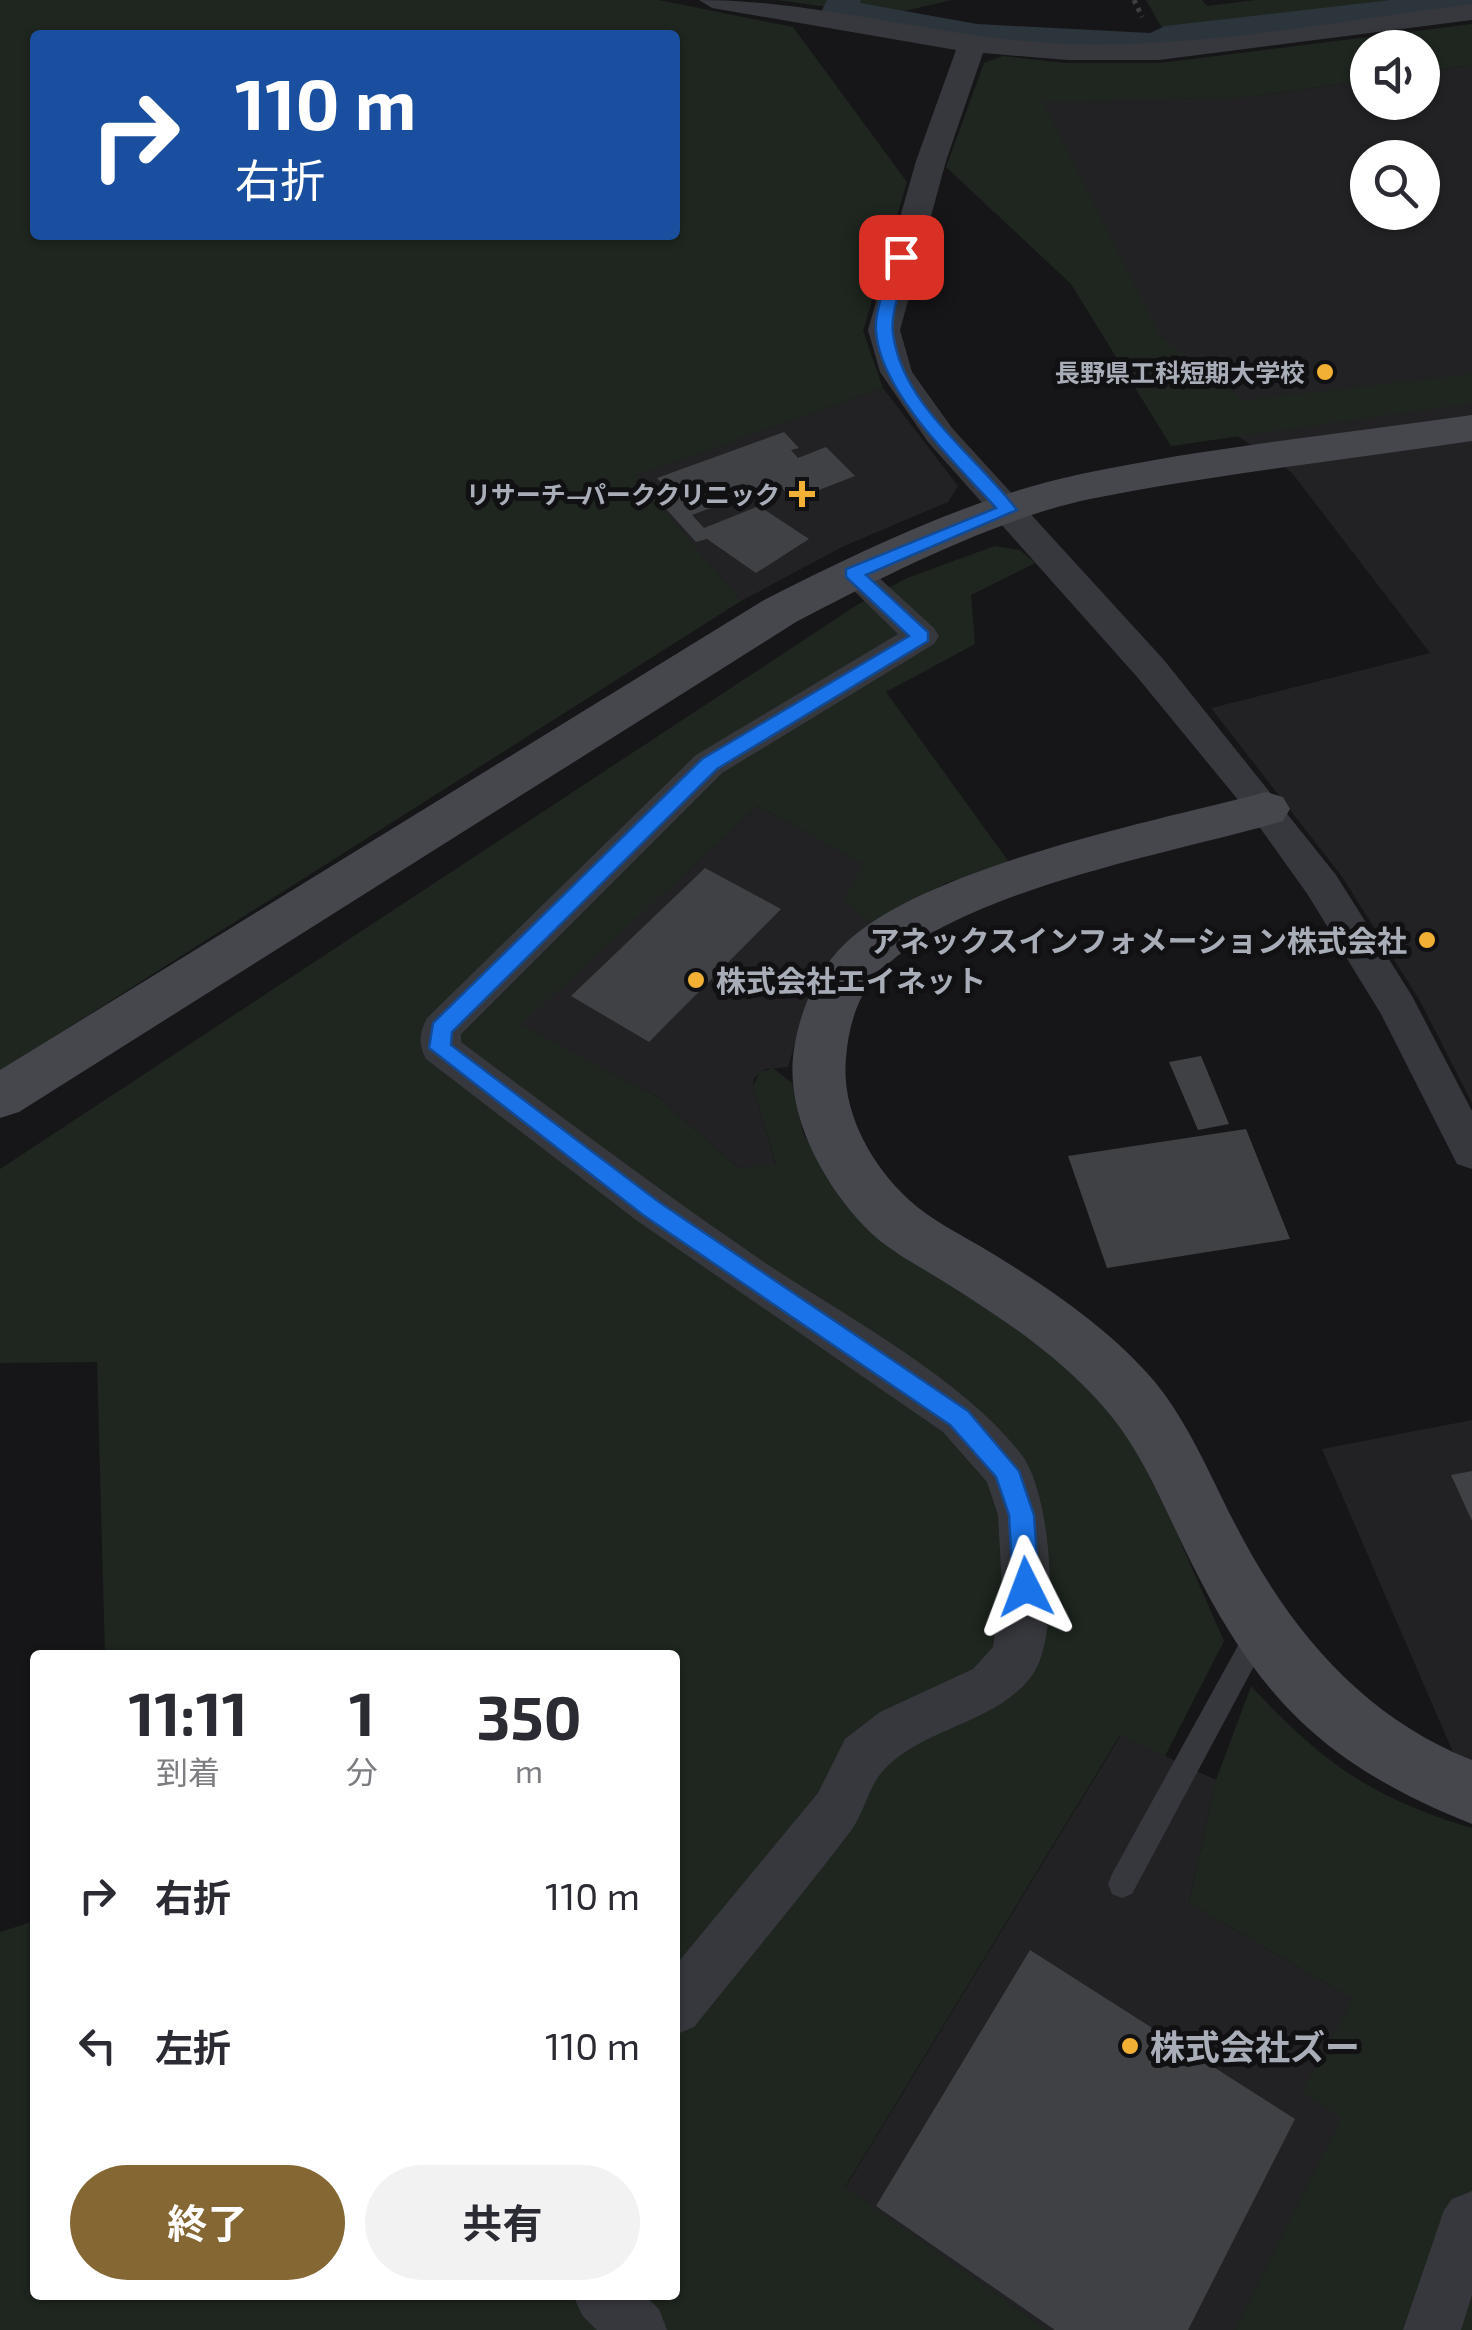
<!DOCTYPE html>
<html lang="ja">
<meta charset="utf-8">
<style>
body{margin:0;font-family:"Exo 2","Noto Sans JP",sans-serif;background:#f2f2f3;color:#2b2b33;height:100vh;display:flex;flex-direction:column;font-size:38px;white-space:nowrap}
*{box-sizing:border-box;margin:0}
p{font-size:32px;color:#7c7c81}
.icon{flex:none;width:55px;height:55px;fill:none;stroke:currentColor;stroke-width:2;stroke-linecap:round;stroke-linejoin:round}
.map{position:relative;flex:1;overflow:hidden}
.details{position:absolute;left:30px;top:1650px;width:650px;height:650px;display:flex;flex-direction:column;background:#fff;border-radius:10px;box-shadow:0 2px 8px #0004}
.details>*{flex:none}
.top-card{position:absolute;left:30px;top:30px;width:650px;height:210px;border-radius:10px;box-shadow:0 2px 8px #0004;background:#1a4fa0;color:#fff;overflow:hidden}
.fabs{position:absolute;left:1350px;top:30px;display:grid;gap:20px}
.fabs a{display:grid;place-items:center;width:90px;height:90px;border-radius:50%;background:#fff;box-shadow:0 2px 8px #0004;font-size:50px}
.pin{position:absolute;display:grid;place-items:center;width:85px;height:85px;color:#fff;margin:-42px;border-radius:20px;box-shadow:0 5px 15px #0006}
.me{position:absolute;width:110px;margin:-55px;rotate:357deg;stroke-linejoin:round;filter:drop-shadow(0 0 8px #0008)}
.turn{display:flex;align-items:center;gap:35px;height:210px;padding:0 40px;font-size:45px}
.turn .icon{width:130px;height:130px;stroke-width:2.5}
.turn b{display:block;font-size:70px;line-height:85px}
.eta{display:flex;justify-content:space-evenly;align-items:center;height:170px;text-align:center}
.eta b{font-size:60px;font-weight:700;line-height:70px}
.action{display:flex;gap:20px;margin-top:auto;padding:20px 40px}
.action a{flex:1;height:115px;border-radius:60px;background:#856733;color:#fff;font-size:40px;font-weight:700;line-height:115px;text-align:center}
.action a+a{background:#f2f2f3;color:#2b2b33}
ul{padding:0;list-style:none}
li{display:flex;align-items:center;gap:30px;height:150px;padding:0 40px}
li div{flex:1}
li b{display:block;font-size:38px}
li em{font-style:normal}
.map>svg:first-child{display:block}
</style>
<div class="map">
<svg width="1472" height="2330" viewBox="0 0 1472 2330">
<rect width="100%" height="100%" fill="#161618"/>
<path fill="#222225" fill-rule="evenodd" d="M 1472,65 L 1472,1103 L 1420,1001 L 1343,878 L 1211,708 L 1430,653 L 1292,473 L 1196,408 L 1042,101 L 1251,97 L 1367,80 L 1368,102 L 1422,102 L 1423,72 ZM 1368,158 L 1422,158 L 1422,212 L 1368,212 Z
M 883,388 L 958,486 L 948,502 L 844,546 L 741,601 L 634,476 Z
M 758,806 L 864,864 L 872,924 L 806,1005 L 788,1067 L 766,1069 L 754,1078 L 753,1086 L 776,1165 L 738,1168 L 658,1097 L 520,1025 Z
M 1472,1420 L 1472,1768 L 1459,1766 L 1322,1449 Z
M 1121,1735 L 1216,1780 L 1189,1903 L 1353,1999 L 1303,2092 L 1343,2118 L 1235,2330 L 1047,2330 L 845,2188 Z"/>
<path fill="#1e261f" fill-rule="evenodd" d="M 0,0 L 659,0 L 793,27 L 907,182 L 863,331 L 883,388 L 635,476 L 741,601 L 0,1071 ZM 35,35 L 675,35 L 675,235 L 35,235 Z
M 777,0 L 952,0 L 887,15 Z
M 1146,0 L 1202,0 L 1207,6 L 1256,0 L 1458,0 L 1166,35 Z
M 1472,24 L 1472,65 L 1423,72 L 1422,48 L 1368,48 L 1367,80 L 1251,97 L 1043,102 L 1161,337 L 1244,400 L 1472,374 L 1472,403 L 1171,446 L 1071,284 L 946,167 L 984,63 L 1003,56 L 1065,63 L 1160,63 Z
M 995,546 L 1020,550 L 1035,563 L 971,595 L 975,644 L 886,692 L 1009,862 L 946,883 L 872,924 L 844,899 L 863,864 L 758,806 L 521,1025 L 658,1097 L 738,1168 L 776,1164 L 753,1086 L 760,1072 L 773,1068 L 792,1083 L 803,1133 L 835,1189 L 884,1242 L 1061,1350 L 1156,1473 L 1181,1543 L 1224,1641 L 1165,1756 L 1120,1735 L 845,2187 L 1047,2330 L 0,2330 L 0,1932 L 35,1921 L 35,2295 L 675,2295 L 675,1655 L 105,1655 L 97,1362 L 0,1363 L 0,1169 L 857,605 L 907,578 Z
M 1251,1686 C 1322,1762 1371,1798 1472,1828 L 1472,2330 L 1235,2330 L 1342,2118 L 1302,2092 L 1353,1999 L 1189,1903 L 1216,1780 Z"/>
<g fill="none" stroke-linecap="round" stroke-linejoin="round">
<path fill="#2c353c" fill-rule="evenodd" d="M 827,0 L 861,0 L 860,3 L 977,24 L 1150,33 L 1165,26 L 1391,0 L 1472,0 L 1472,11 L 1165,48 L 1152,44 L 1137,51 L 977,46 L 827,17 L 822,10 Z"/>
</g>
<path fill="#404145" d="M 784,432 L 799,448 L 791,450 L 798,458 L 826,447 L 855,476 L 793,500 L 777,483 L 692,515 L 704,528 L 759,506 L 809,539 L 756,573 L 707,539 L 696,542 L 657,499 L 671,494 L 657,478 Z
M 705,868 L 781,909 L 649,1042 L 571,996 Z
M 1201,1056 L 1229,1124 L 1198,1130 L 1169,1062 Z
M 1246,1129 L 1290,1239 L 1107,1268 L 1068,1156 Z
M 1472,1471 L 1472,1521 L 1451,1475 Z
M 1030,1950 L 1295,2119 L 1188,2330 L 1055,2330 L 876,2206 Z"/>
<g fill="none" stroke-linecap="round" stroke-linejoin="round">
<path stroke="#3d3f44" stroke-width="5" stroke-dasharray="4 5" stroke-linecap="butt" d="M 1134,0 L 1142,17"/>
<path fill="#37383d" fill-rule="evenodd" d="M 1260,1618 L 1269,1622 L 1273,1630 L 1269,1638 L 1132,1894 L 1122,1898 L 1112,1894 L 1108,1884 L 1112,1874 L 1251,1622 Z"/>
<path fill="#37383d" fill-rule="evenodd" d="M 699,0 C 824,0 944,40 1070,44 C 1204,48 1339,21 1472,4 L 1472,20 L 1159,60 L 1068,60 L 983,53 L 946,161 L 900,330 L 912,372 L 952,428 L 1164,660 L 1336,875 L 1412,996 L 1472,1111 L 1472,1169 L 1457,1164 L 1381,1014 L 1308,895 L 1253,818 L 1138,678 L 928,442 L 880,372 L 868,330 L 916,161 L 956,50 L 712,8 Z
M 853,562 L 865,565 L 934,628 L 939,636 L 934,644 L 722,773 L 461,1034 L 461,1042 C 562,1117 663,1193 767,1264 C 848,1318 962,1378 1021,1454 C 1052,1493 1061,1633 1033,1674 C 997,1725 923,1726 882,1772 C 868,1788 864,1814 850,1832 C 800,1898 746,1962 694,2027 L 675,2035 L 675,1966 L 818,1793 L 845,1739 L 880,1712 L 973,1669 L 993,1647 L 1002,1587 L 998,1515 L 987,1482 L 943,1432 L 636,1220 L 426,1059 C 418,1044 419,1033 427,1018 L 696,755 L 898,634 L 836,573 L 841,565 Z
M 1472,2191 L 1472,2295 L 1461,2330 L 1403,2330 L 1444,2210 L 1452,2199 Z
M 573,2295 L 644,2295 L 659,2309 L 667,2330 L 597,2330 L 582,2315 Z"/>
<path fill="#45474d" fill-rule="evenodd" d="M 1472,415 L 1472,441 C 1345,460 1215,474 1090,499 C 998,518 879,578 796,622 L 19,1112 L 0,1118 L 0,1070 L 764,600 C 863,550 972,497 1081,474 C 1209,447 1342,434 1472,415 Z
M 1266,792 L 1283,797 L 1290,809 L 1283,821 C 1175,853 942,892 872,981 C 855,1002 848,1032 846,1058 C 841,1111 870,1163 908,1199 C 932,1221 962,1235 990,1252 C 1050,1289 1109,1328 1155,1382 C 1189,1424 1209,1473 1233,1520 C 1287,1626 1359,1715 1472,1760 L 1472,1824 C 1327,1766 1260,1701 1191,1562 C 1165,1510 1145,1456 1107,1411 C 1062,1358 1005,1320 946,1283 C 918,1265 888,1251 865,1227 C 822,1182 784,1112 794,1049 C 799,1015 814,978 837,952 C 909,869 1157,821 1266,792 Z"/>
</g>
<path fill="#1a73e8" stroke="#114b97" stroke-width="2.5" d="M 901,252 L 909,257 C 904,279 890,311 893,333 C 902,406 976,455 1017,510 L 866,575 L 928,632 L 928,641 L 717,769 L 452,1032 L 451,1045 L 659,1202 L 968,1411 L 1019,1471 L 1034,1515 L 1039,1587 L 1035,1595 L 1026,1599 L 1017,1595 L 1013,1587 L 1009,1515 L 996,1477 L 950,1425 L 643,1215 L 429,1048 L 433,1023 L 702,759 L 909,636 L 846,577 L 846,569 L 996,508 C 956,464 881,393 876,332 C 874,310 888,279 893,257 Z"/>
<g fill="#f2b134" stroke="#111113" stroke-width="4">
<circle cx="1325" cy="372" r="10"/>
<path d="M797 479h10v10h10v10h-10v10h-10v-10h-10v-10h10z"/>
<circle cx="1427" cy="940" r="10"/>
<circle cx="696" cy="980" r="10"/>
<circle cx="1130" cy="2046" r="10"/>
</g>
<g text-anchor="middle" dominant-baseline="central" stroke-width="10" stroke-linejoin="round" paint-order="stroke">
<g font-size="25" font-weight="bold" fill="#a8adb8" stroke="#111113" text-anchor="end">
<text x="1305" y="372">長野県工科短期大学校</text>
<text x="780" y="494">リサーチ―パーククリニック</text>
</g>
<g font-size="30" font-weight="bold" fill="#a8adb8" stroke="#111113" text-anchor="end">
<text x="1407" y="940">アネックスインフォメーション株式会社</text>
<text x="716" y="980" text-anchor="start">株式会社エイネット</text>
</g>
<g font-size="35" font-weight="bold" fill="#a8adb8" stroke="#111113" text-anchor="start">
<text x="1150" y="2046">株式会社ズー</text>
</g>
</g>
</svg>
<div class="fabs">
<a><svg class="icon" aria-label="sound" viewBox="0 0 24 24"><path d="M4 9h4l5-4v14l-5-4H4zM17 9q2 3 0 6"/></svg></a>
<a><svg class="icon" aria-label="search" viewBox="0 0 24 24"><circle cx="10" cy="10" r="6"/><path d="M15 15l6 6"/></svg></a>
</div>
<div class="pin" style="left:901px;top:257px;background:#d93025"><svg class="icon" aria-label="arrive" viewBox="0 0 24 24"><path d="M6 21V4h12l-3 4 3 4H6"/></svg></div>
<svg class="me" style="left:1026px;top:1587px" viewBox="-20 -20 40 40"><path d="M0-17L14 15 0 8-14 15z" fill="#1a73e8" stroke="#fff" stroke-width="4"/></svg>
<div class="top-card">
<div class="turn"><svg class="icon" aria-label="right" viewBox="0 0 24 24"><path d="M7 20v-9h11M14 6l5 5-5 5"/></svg><div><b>110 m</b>右折</div></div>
</div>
<section class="details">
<div class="eta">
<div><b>11:11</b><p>到着</p></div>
<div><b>1</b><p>分</p></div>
<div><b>350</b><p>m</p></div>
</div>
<ul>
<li><svg class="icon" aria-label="right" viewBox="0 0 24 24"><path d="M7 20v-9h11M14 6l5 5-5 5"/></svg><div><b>右折</b></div><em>110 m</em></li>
<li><svg class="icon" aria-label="left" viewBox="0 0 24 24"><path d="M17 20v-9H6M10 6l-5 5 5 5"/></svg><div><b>左折</b></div><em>110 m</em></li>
</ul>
<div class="action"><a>終了</a><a>共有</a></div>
</section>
</div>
